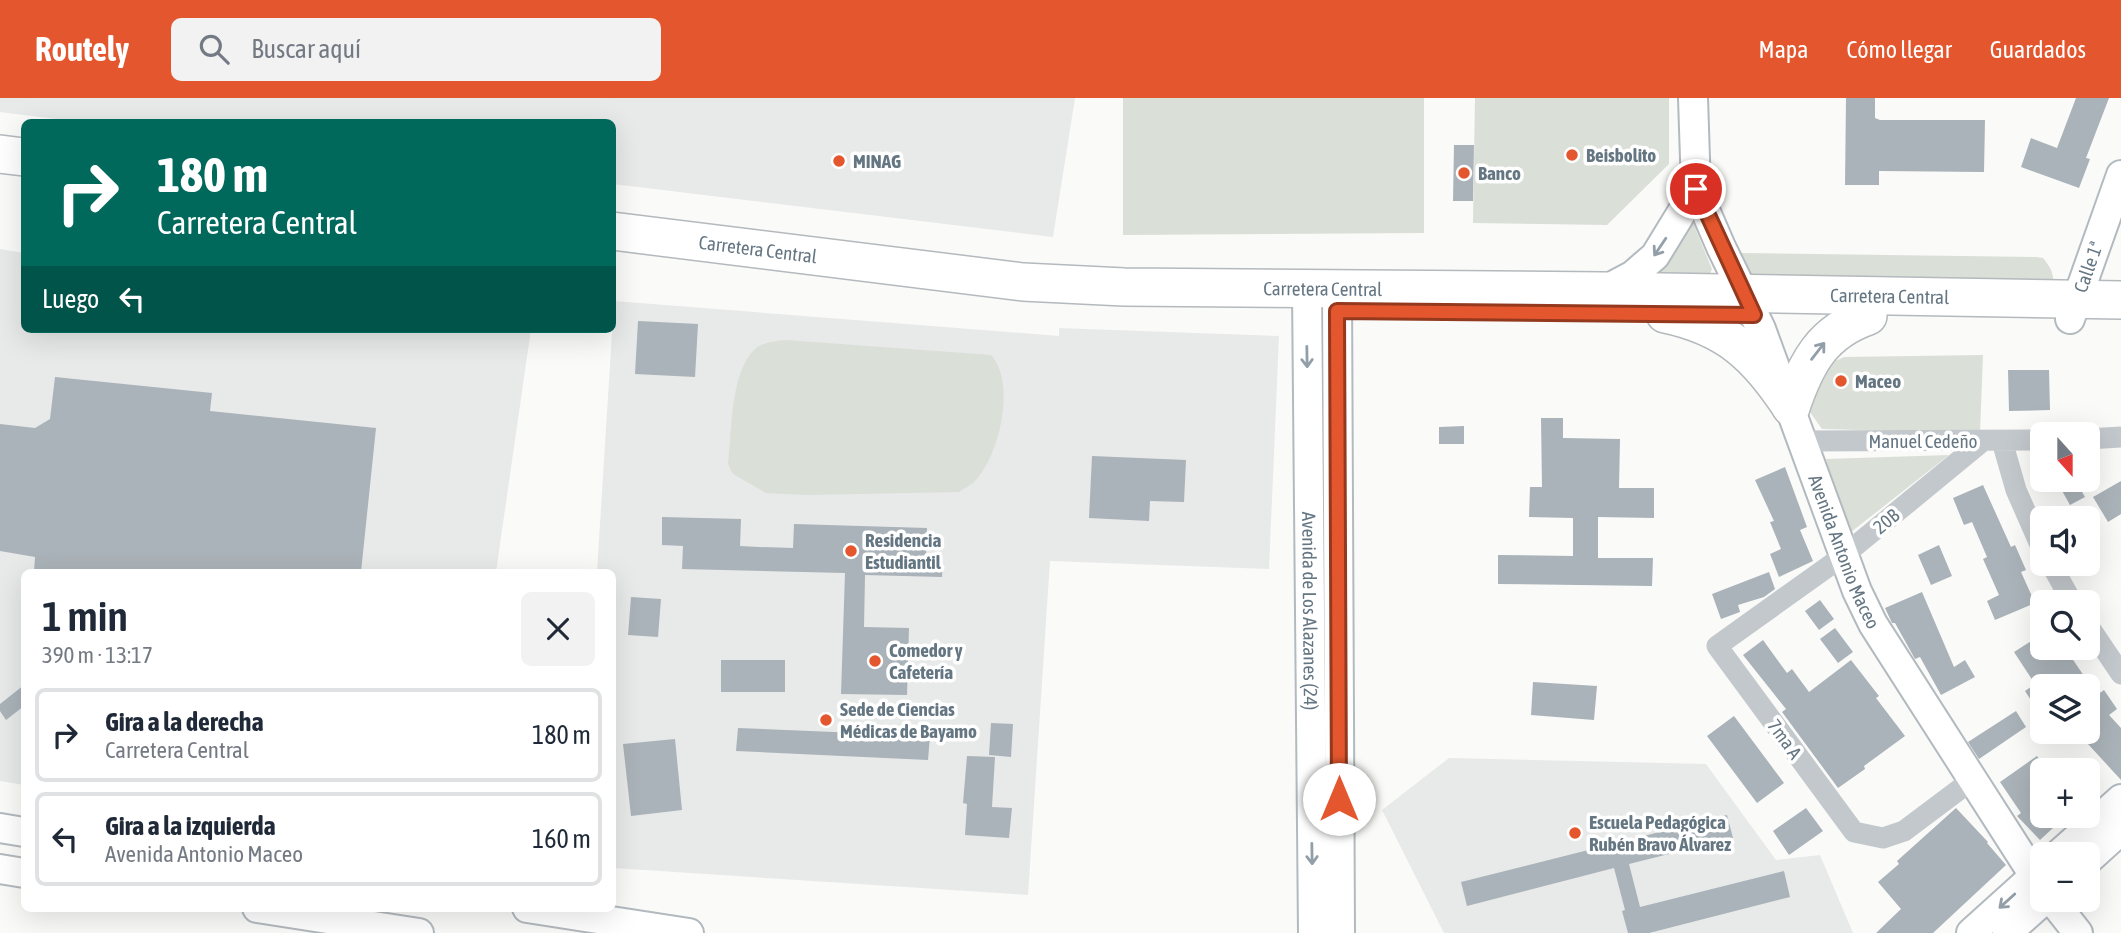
<!DOCTYPE html>
<html lang="es">
<meta charset="utf-8">
<style>
body{margin:0;font-family:"Asap Condensed",sans-serif;background:#f2f2f3;color:#1f2937;height:100vh;display:flex;flex-direction:column;font-size:26px;white-space:nowrap}
*{box-sizing:border-box;margin:0}
p{font-size:23px;color:#747a83}
.icon{flex:none;width:38px;height:38px;fill:none;stroke:currentColor;stroke-width:2;stroke-linecap:round;stroke-linejoin:round}
.map{position:relative;flex:1;overflow:hidden}
.details{position:absolute;left:21px;top:471px;width:595px;height:343px;display:flex;flex-direction:column;background:#fff;border-radius:10px;box-shadow:0 7px 28px #0002}
.details>*{flex:none}
.guide{position:absolute;left:21px;top:21px;width:595px;height:214px;border-radius:10px;box-shadow:0 7px 28px #0002;background:#00695c;color:#fff;overflow:hidden}
.needle{width:46px;rotate:159deg}
.tools{position:absolute;left:2030px;top:324px;display:grid;gap:14px}
.tools a{display:grid;place-items:center;width:70px;height:70px;border-radius:10px;background:#fff;box-shadow:0 7px 28px #0002;font-size:35px}
.pin{position:absolute;display:grid;place-items:center;width:60px;height:60px;color:#fff;margin:-30px;border:4px solid #fff;border-radius:50%;box-shadow:0 2px 7px #0007}
.me{position:absolute;width:77px;margin:-38px;rotate:0deg;stroke-linejoin:round;filter:drop-shadow(0 0 5px #0008)}
.turn{display:flex;align-items:center;gap:24px;height:147px;padding:0 21px;font-size:32px}
.turn .icon{width:91px;height:91px;stroke-width:2.5}
.turn b{display:block;font-size:49px;line-height:60px}
.then{display:flex;align-items:center;height:66px;padding:0 21px;background:#0003;gap:14px;font-size:26px}
.round{display:grid;place-items:center;flex:none;width:74px;height:74px;border-radius:10px;background:#f2f2f3}
.headline{display:flex;align-items:center;justify-content:space-between;height:119px;padding:0 21px}
h1{font-size:42px;font-weight:600;line-height:52px}
ul{padding:0;list-style:none}
li{display:flex;align-items:center;gap:21px;height:94px;margin:0 14px 10px;padding:0 7px;border:4px solid #e0e1e3;border-radius:10px}
li div{flex:1}
li b{display:block;font-size:26px}
li em{font-style:normal}
header{display:flex;align-items:center;gap:42px;box-sizing:border-box;height:98px;padding:0 35px;background:#e4572e;color:#fff}
header strong{font-size:33px}
nav{display:flex;gap:38px;margin-inline-start:auto;font-size:24px}
.search{width:490px;height:63px;background:#f2f2f3;display:flex;align-items:center;gap:18px;box-sizing:border-box;padding:0 24px;border-radius:10px;color:#747a83;font-size:26px}
.map>svg:first-child{display:block}
</style>
<header>
<strong>Routely</strong>
<div class="search"><svg class="icon" aria-label="search" viewBox="0 0 24 24"><circle cx="10" cy="10" r="6"/><path d="M15 15l6 6"/></svg>Buscar aquí</div>
<nav><a>Mapa</a><a>Cómo llegar</a><a>Guardados</a></nav>
</header>
<div class="map">
<svg width="2121" height="835" viewBox="0 0 2121 835">
<rect width="100%" height="100%" fill="#fafaf8"/>
<path fill="#e8e9e9" d="M 0,0 L 1075,0 L 1053,139 L 613,86 L 612,24 L 80,24 L 0,14 Z
M 0,151 L 24,155 L 24,231 L 531,231 L 496,474 L 24,474 L 24,687 L 0,683 Z
M 614,203 L 1059,238 L 1059,230 L 1279,238 L 1269,471 L 1050,463 L 1028,797 L 613,770 L 612,474 L 597,474 Z
M 1449,660 L 1706,666 L 1776,762 L 1820,757 L 1853,835 L 1444,835 L 1382,712 Z"/>
<path fill="#dadfd7" d="M 1123,0 L 1424,0 L 1424,135 L 1123,137 Z
M 1475,0 L 1669,0 L 1669,66 L 1607,127 L 1473,125 Z
M 1691,120 L 1712,171 L 1705,189 L 1633,188 Z
M 1738,155 L 2036,159 L 2043,160 C 2051,170 2054,175 2053,188 L 1750,186 Z
M 786,242 L 991,257 C 1017,285 999,361 973,385 C 969,388 963,391 959,394 L 807,397 L 766,395 L 733,376 L 728,366 C 732,334 730,274 755,251 C 763,244 775,243 786,242 Z
M 1983,257 L 1980,335 L 1822,331 L 1807,310 L 1811,281 L 1833,264 L 1844,259 Z
M 1949,357 L 1846,438 L 1826,361 Z"/>
<path fill="#aab3b9" d="M 1846,0 L 1875,0 L 1875,20 L 1880,22 L 1985,22 L 1984,74 L 1879,73 L 1879,87 L 1845,87 Z
M 2076,0 L 2109,0 L 2086,60 L 2090,61 L 2079,90 L 2021,69 L 2031,40 L 2057,50 Z
M 1454,47 L 1474,47 L 1473,103 L 1453,103 Z
M 638,223 L 698,226 L 695,279 L 635,276 Z
M 2008,272 L 2049,272 L 2050,312 L 2009,313 Z
M 55,279 L 212,295 L 210,313 L 376,330 L 361,474 L 34,474 L 35,459 L 0,453 L 0,326 L 35,330 L 50,321 Z
M 1541,320 L 1563,320 L 1563,340 L 1620,341 L 1619,390 L 1654,390 L 1654,420 L 1598,419 L 1598,460 L 1653,460 L 1652,488 L 1498,486 L 1498,457 L 1573,458 L 1573,420 L 1529,419 L 1530,389 L 1542,389 Z
M 1464,328 L 1464,346 L 1439,346 L 1439,329 Z
M 1092,358 L 1186,362 L 1184,404 L 1150,403 L 1149,423 L 1089,420 Z
M 1785,369 L 1807,429 L 1800,432 L 1813,463 L 1779,479 L 1770,456 L 1781,451 L 1770,424 L 1774,423 L 1755,382 Z
M 2056,382 L 2075,382 L 2085,399 L 2070,407 Z
M 2121,383 L 2121,416 L 2108,424 L 2093,399 Z
M 1983,387 L 2011,449 L 2015,447 L 2026,472 L 2021,474 L 2035,505 L 1995,522 L 1987,503 L 1999,497 L 1983,461 L 1987,459 L 1972,424 L 1964,427 L 1953,400 Z
M 662,419 L 741,421 L 740,448 L 759,449 L 793,450 L 794,426 L 927,430 L 926,456 L 943,456 L 942,479 L 865,477 L 864,529 L 909,530 L 907,597 L 841,596 L 845,475 L 682,471 L 683,448 L 662,447 Z
M 1939,447 L 1952,478 L 1931,487 L 1918,457 Z
M 1769,474 L 1775,491 L 1764,499 L 1738,507 L 1740,514 L 1721,521 L 1712,496 Z
M 1922,494 L 1954,569 L 1965,562 L 1975,579 L 1941,597 L 1920,559 L 1915,561 L 1895,525 L 1892,525 L 1885,510 Z
M 631,499 L 661,501 L 658,539 L 628,537 Z
M 1820,502 L 1834,521 L 1819,532 L 1805,513 Z
M 1835,530 L 1853,554 L 1838,565 L 1820,541 Z
M 2042,536 L 2042,550 L 2065,550 L 2097,597 L 2104,592 L 2117,611 L 2109,617 L 2121,630 L 2121,682 L 2077,634 L 2088,634 L 2088,588 L 2042,588 L 2042,619 L 2025,593 L 2035,586 L 2014,554 Z
M 1763,542 L 1787,575 L 1792,571 L 1809,594 L 1851,562 L 1879,598 L 1876,600 L 1905,638 L 1864,668 L 1865,671 L 1838,690 L 1782,614 L 1786,611 L 1743,557 Z
M 721,562 L 785,562 L 785,594 L 721,594 Z
M 1533,584 L 1597,588 L 1594,622 L 1531,617 Z
M 24,587 L 24,608 L 6,622 L 0,613 L 0,606 Z
M 2016,613 L 2026,629 L 1979,661 L 1968,644 Z
M 1734,618 L 1784,685 L 1757,705 L 1707,638 Z
M 991,625 L 1013,626 L 1011,659 L 989,657 Z
M 738,630 L 930,638 L 928,662 L 736,653 Z
M 675,641 L 682,712 L 631,718 L 623,646 Z
M 967,658 L 995,659 L 992,709 L 1012,710 L 1009,740 L 965,737 L 967,706 L 963,705 Z
M 2037,658 L 2042,666 L 2042,718 L 2066,718 L 2040,742 L 2017,718 L 2021,715 L 2000,684 Z
M 1806,710 L 1823,733 L 1789,757 L 1773,733 Z
M 1956,710 L 1988,744 L 1987,745 L 2006,767 L 1933,835 L 1876,835 L 1901,811 L 1878,784 L 1899,766 L 1897,763 Z
M 1727,717 L 1733,740 L 1629,766 L 1640,809 L 1784,773 L 1790,799 L 1649,835 L 1628,835 L 1622,813 L 1625,812 L 1614,770 L 1467,808 L 1461,784 Z"/>
<g fill="none" stroke-linecap="round" stroke-linejoin="round">
<g stroke="#b3babf" stroke-width="32">
<g id="secondary">
<path id="s1" d="M 1693,0 L 1696,91 L 1721,149 L 1761,231 L 1857,493 L 1873,526 L 2042,790"/>
<path id="s2" d="M 1307,191 L 1313,835"/>
<path d="M 1337,192 L 1340,835"/>
<path d="M 1603,193 L 1633,177 L 1655,158 L 1696,91"/>
<path d="M 2070,221 L 2121,77"/>
<path d="M 0,730 L 24,734"/>
<path d="M 2059,756 L 2121,701"/>
<path d="M 2088,762 L 2121,732"/>
<path d="M 0,771 L 24,775"/>
<path d="M 2052,802 L 2078,835"/>
<path d="M 257,810 L 419,835"/>
<path d="M 527,810 L 689,835"/>
<path d="M 1971,835 L 2042,771"/>
<path d="M 2007,835 L 2044,802"/>
</g>
</g>
<g stroke="#b4b9bd" stroke-width="40">
<g id="highway">
<path d="M 0,56 L 24,59"/>
<path id="s3" d="M 612,133 L 1023,184 L 1124,189 L 1603,193 L 2121,202"/>
<path d="M 1665,216 C 1727,229 1757,257 1791,309"/>
<path d="M 1791,309 C 1806,265 1822,234 1868,218"/>
</g>
</g>
<path stroke="#c3c8cc" stroke-width="21" d="M 2088,341 L 2121,339
M 1804,343 L 2042,342
M 2002,343 L 2016,392 L 2042,451
M 2051,466 L 2072,504
M 2088,527 L 2121,576
M 1972,682 L 1904,733 L 1883,740 L 1854,734 L 1717,548 L 1843,458 L 1983,343"/>
<use href="#secondary" stroke="#fff" stroke-width="28"/>
<use href="#highway" stroke="#fff" stroke-width="37"/>
</g>
<defs><path id="oneway-shaft" d="M-6 0H5M1.5-3L5.5 0L1.5 3" fill="none" stroke-width="1.6" stroke-linecap="round" stroke-linejoin="round" transform="scale(1.75)"/></defs>
<g stroke="#939fa8">
<use href="#oneway-shaft" transform="translate(1660 149) rotate(124)"/>
<use href="#oneway-shaft" transform="translate(1818 253) rotate(-52)"/>
<use href="#oneway-shaft" transform="translate(1307 259) rotate(89)"/>
<use href="#oneway-shaft" transform="translate(1312 756) rotate(89)"/>
<use href="#oneway-shaft" transform="translate(2007 803) rotate(138)"/>
</g>
<g fill="none" stroke-linecap="round" stroke-linejoin="round">
<g stroke="#94391e" stroke-width="18">
<path id="route" d="M 1339,701 L 1337,213 L 1754,217 L 1696,91"/>
</g>
<use href="#route" stroke="#e4572e" stroke-width="12"/>
</g>
<g fill="#e4572e" stroke="#fff" stroke-width="2.5">
<circle cx="1572" cy="57" r="7"/>
<circle cx="839" cy="63" r="7"/>
<circle cx="1464" cy="75" r="7"/>
<circle cx="1841" cy="283" r="7"/>
<circle cx="851" cy="453" r="7"/>
<circle cx="875" cy="563" r="7"/>
<circle cx="826" cy="622" r="7"/>
<circle cx="1575" cy="735" r="7"/>
</g>
<g text-anchor="middle" dominant-baseline="central" stroke-width="7" stroke-linejoin="round" paint-order="stroke">
<g font-size="19" font-weight="bold" fill="#657683" stroke="#fff" text-anchor="start">
<text x="1586" y="57">Beisbolito</text>
<text x="853" y="63">MINAG</text>
<text x="1478" y="75">Banco</text>
<text x="1855" y="283">Maceo</text>
<text x="865" y="442">Residencia<tspan x="865" dy="22">Estudiantil</tspan></text>
<text x="889" y="552">Comedor y<tspan x="889" dy="22">Cafetería</tspan></text>
<text x="840" y="611">Sede de Ciencias<tspan x="840" dy="22">Médicas de Bayamo</tspan></text>
<text x="1589" y="724">Escuela Pedagógica<tspan x="1589" dy="22">Rubén Bravo Álvarez</tspan></text>
</g>
<g font-size="19" fill="#657683" stroke="#fff">
<text stroke="none"><textPath href="#s3" startOffset="147">Carretera Central</textPath></text>
<text transform="translate(2088 169) rotate(-71)">Calle 1ª</text>
<text stroke="none"><textPath href="#s3" startOffset="714">Carretera Central</textPath></text>
<text stroke="none"><textPath href="#s3" startOffset="1281">Carretera Central</textPath></text>
<text x="1923" y="343">Manuel Cedeño</text>
<text transform="translate(1886 423) rotate(-40)">20B</text>
<text stroke="none"><textPath href="#s1" startOffset="483">Avenida Antonio Maceo</textPath></text>
<text stroke="none"><textPath href="#s2" startOffset="322">Avenida de Los Alazanes (24)</textPath></text>
<text transform="translate(1785 641) rotate(54)">7ma A</text>
</g>
</g>
</svg>
<div class="tools">
<a><svg class="needle" viewBox="-14 -14 28 28"><path d="M0-13l5 13h-10z" fill="#e53935"/><path d="M0 13l5-13h-10z" fill="#747a83"/></svg></a>
<a><svg class="icon" aria-label="sound" viewBox="0 0 24 24"><path d="M4 9h4l5-4v14l-5-4H4zM17 9q2 3 0 6"/></svg></a>
<a><svg class="icon" aria-label="search" viewBox="0 0 24 24"><circle cx="10" cy="10" r="6"/><path d="M15 15l6 6"/></svg></a>
<a><svg class="icon" aria-label="layers" viewBox="0 0 24 24"><path d="M12 4l9 5-9 5-9-5zM3 14l9 5 9-5"/></svg></a>
<a>+</a>
<a>−</a>
</div>
<div class="pin" style="left:1696px;top:91px;background:#d93025"><svg class="icon" aria-label="arrive" viewBox="0 0 24 24"><path d="M6 21V4h12l-3 4 3 4H6"/></svg></div>
<svg class="me" style="left:1339px;top:701px" viewBox="-20 -20 40 40"><circle r="19" fill="#fff"/><path d="M0-13L10 11 0 6-10 11z" fill="#e4572e"/></svg>
<div class="guide">
<div class="turn"><svg class="icon" aria-label="right" viewBox="0 0 24 24"><path d="M7 20v-9h11M14 6l5 5-5 5"/></svg><div><b>180 m</b>Carretera Central</div></div>
<div class="then">Luego<svg class="icon" aria-label="left" viewBox="0 0 24 24"><path d="M17 20v-9H6M10 6l-5 5 5 5"/></svg></div>
</div>
<section class="details">
<div class="headline"><div><h1>1 min</h1><p>390 m · 13:17</p></div><a class="round"><svg class="icon" aria-label="close" viewBox="0 0 24 24"><path d="M6 6l12 12M18 6L6 18"/></svg></a></div>
<ul>
<li><svg class="icon" aria-label="right" viewBox="0 0 24 24"><path d="M7 20v-9h11M14 6l5 5-5 5"/></svg><div><b>Gira a la derecha</b><p>Carretera Central</p></div><em>180 m</em></li>
<li><svg class="icon" aria-label="left" viewBox="0 0 24 24"><path d="M17 20v-9H6M10 6l-5 5 5 5"/></svg><div><b>Gira a la izquierda</b><p>Avenida Antonio Maceo</p></div><em>160 m</em></li>
</ul>
</section>
</div>
